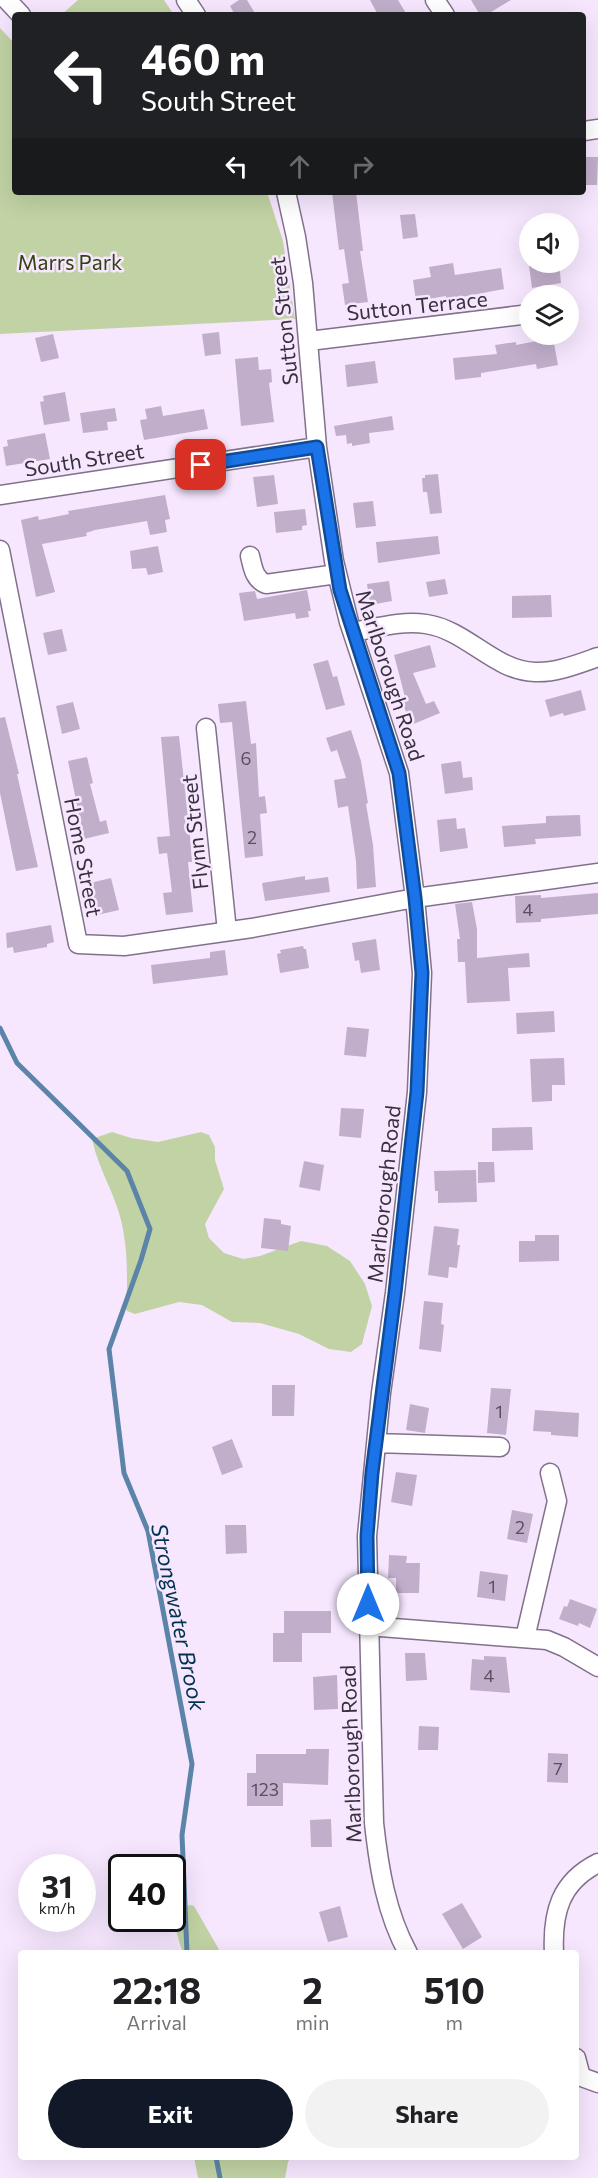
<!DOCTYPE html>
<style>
body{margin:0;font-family:Commissioner,sans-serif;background:#f2f2f2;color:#202124;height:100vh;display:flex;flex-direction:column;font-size:22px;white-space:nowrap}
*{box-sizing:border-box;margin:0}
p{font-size:20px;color:#757577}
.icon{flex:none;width:33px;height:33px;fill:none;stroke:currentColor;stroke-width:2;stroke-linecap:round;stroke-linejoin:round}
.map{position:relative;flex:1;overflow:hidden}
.sheet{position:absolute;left:18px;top:1950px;width:561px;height:210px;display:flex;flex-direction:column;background:#fff;border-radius:6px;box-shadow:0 6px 24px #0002}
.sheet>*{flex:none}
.banner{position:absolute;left:12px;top:12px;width:574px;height:183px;border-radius:6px;box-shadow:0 6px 24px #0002;background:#202124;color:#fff;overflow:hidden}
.tools{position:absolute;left:519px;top:213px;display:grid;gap:12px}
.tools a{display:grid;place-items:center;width:60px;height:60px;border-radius:50%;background:#fff;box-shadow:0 6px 24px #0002;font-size:30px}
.speed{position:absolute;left:18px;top:1854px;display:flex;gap:12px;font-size:30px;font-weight:700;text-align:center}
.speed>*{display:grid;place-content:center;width:78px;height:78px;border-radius:50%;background:#fff;box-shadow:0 6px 24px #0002;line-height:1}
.speed small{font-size:15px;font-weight:400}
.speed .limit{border:3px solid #111;border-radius:9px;background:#fff;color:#111}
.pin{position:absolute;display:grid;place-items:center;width:51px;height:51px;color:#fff;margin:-26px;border-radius:12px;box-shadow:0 3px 9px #0006}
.me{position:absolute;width:66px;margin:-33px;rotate:0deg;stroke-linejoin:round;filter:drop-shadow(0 0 4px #0008)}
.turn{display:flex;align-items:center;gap:21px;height:126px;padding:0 30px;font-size:27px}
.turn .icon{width:78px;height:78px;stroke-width:2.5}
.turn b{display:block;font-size:42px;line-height:51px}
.lanes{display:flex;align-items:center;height:57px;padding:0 30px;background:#0003;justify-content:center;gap:30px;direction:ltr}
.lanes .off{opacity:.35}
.eta{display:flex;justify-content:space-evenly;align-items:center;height:102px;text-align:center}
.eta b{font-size:36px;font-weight:700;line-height:42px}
.primary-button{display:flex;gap:12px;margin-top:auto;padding:12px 30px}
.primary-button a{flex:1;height:69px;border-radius:36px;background:#111827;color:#fff;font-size:24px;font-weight:700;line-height:69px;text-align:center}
.primary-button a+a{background:#f2f2f2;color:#202124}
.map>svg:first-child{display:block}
</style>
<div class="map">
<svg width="598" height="2178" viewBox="0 0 598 2178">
<rect width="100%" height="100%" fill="#f6e7ff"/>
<path fill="#c1d3a4" d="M 78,0 L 164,0 L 174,15 L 61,15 Z
M 0,28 L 15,44 L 15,192 L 267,192 L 283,241 L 295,319 L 0,334 Z
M 112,1132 L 131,1138 L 158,1142 L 201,1132 L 209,1135 L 215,1147 L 215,1160 L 224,1189 L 205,1224 L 209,1238 L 224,1253 L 243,1259 L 260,1256 L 301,1241 L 327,1246 L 350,1261 L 365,1284 L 372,1306 L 362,1344 L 351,1352 L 329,1349 L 299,1334 L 260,1323 L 232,1322 L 202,1305 L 179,1302 L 135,1314 L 127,1311 C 123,1303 127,1297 127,1288 C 127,1272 127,1253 124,1236 C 120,1200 99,1173 92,1139 Z
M 189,1905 L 194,1906 L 221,1953 L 183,1953 C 177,1935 169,1917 189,1905 Z
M 194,2157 L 291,2157 L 288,2162 L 285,2178 L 198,2178 Z"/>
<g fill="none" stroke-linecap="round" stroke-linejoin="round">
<path stroke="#5c84a8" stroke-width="5" d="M 0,1028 L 17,1063 L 127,1171 L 150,1229 L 141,1260 L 109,1349 L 124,1473 L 148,1531 L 192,1764 L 182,1835 L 187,1953
M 216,2157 L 220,2178"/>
</g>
<path fill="#c1aecb" d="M 239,0 L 247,0 L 256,15 L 235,15 L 230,6 Z
M 370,0 L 398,0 L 407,15 L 378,15 Z
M 471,0 L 511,0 L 486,15 L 480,15 Z
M 584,157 L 598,157 L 597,185 L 584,185 Z
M 332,192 L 356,192 L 363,251 L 360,251 L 368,302 L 345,305 L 342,284 L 349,283 L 344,249 L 339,250 Z
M 415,214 L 418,237 L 403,239 L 400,215 Z
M 559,262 L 561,283 L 532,288 L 529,266 Z
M 453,263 L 455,275 L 501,268 L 504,289 L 446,300 L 446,296 L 416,301 L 413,280 L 431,277 L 429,267 Z
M 219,332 L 221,354 L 205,356 L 202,334 Z
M 53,334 L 59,358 L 41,362 L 35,338 Z
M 553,338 L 558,365 L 537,369 L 536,364 L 481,373 L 481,377 L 455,380 L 453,358 L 497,354 L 495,345 L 516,342 L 516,345 Z
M 258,357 L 259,370 L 271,369 L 272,382 L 269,383 L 274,422 L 241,426 L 235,359 Z
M 375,361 L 378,383 L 347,387 L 345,365 Z
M 65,392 L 70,421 L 44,425 L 40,402 L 44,401 L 43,396 Z
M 161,406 L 163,416 L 204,409 L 208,429 L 144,440 L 140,420 L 147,419 L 145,409 Z
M 115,408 L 117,421 L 107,422 L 108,430 L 83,433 L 80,413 Z
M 392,416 L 394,430 L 369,433 L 370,443 L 352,446 L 352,443 L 347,444 L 346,435 L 336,436 L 334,426 Z
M 45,433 L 50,459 L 6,466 L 3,447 L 8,446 L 7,440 Z
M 438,474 L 442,513 L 430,514 L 427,492 L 423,492 L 422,478 L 425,478 L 425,475 Z
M 274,475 L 278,504 L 257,507 L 253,477 Z
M 165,495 L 170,519 L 165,520 L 167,532 L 150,535 L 147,521 L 95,530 L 86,533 L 87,536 L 42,544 L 55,592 L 36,597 L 21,520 L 38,516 L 39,520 L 69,514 L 68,511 Z
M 373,501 L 376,526 L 356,528 L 353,503 Z
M 305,509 L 307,525 L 302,526 L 302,530 L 276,533 L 274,512 Z
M 438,536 L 440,554 L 378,563 L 376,542 Z
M 158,546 L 163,572 L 148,575 L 146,568 L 132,569 L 130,551 Z
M 445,579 L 448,594 L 429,597 L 426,582 Z
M 389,581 L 392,601 L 370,605 L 367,584 Z
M 307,590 L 311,611 L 308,611 L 309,617 L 296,619 L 295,613 L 244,621 L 239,593 L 255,591 L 257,599 Z
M 551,595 L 552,617 L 512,618 L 512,596 Z
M 62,629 L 67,651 L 48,655 L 43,633 Z
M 430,645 L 436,667 L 413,673 L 426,704 L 434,701 L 440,713 L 411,725 L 401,699 L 405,697 L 394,655 Z
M 328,660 L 333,677 L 337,676 L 345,705 L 326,710 L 313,664 Z
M 581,690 L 586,710 L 564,716 L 563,713 L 550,717 L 545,700 Z
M 246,701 L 251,744 L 256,743 L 259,797 L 265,796 L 267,813 L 260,814 L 263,856 L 245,858 L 232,722 L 220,723 L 218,704 Z
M 73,702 L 80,729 L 62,734 L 56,706 Z
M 5,717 L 19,774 L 17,774 L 38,867 L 16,871 L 0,793 L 0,718 Z
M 351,730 L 361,761 L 368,803 L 366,804 L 373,845 L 376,887 L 357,889 L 356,861 L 348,806 L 338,808 L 334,780 L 346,778 L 337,750 L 331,752 L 326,738 Z
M 179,736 L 190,835 L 192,862 L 188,862 L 193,912 L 166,915 L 163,893 L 172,892 L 167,853 L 159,854 L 157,837 L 170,836 L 161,737 Z
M 87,757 L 93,783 L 90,784 L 100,822 L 106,820 L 109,833 L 84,839 L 68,761 Z
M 461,761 L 463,778 L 472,777 L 473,790 L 445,794 L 441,764 Z
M 580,815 L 581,836 L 535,839 L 536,844 L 504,847 L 502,826 L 546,823 L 546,816 Z
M 456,818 L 457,829 L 465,828 L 468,848 L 440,852 L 437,820 Z
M 305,876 L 305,880 L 328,877 L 330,892 L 265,901 L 262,883 Z
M 111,878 L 119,910 L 97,915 L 90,883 Z
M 598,893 L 598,914 L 541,919 L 541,922 L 516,923 L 515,896 L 541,895 L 541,898 Z
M 472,902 L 477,929 L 477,958 L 529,953 L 530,967 L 508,968 L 510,1001 L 467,1003 L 465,962 L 458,962 L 457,939 L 460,939 L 455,904 Z
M 51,925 L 54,942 L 47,944 L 47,947 L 14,953 L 13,947 L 7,948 L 6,933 Z
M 376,939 L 380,970 L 361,973 L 359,960 L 355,961 L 352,943 Z
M 303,946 L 304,949 L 306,949 L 309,968 L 280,973 L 277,954 L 281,953 L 280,950 Z
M 225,950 L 228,975 L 153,984 L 151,965 L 210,958 L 210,952 Z
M 554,1011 L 555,1032 L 517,1034 L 516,1013 Z
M 347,1027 L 369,1029 L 366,1057 L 344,1055 Z
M 564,1058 L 565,1085 L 552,1085 L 552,1101 L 532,1102 L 530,1059 Z
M 341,1108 L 364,1109 L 361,1138 L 339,1136 Z
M 532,1127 L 533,1150 L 492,1151 L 492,1128 Z
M 304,1161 L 324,1165 L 320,1191 L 299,1187 Z
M 478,1162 L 494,1162 L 495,1182 L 478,1183 Z
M 476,1170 L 477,1202 L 438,1203 L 438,1191 L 435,1191 L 434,1171 Z
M 264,1218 L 281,1220 L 281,1224 L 291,1226 L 288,1251 L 261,1248 Z
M 434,1226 L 459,1229 L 457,1245 L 460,1245 L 457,1268 L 449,1267 L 448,1278 L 428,1275 Z
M 535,1235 L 559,1235 L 559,1261 L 519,1262 L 519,1241 L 535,1241 Z
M 424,1301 L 443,1303 L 441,1324 L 444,1325 L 441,1352 L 419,1349 Z
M 272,1385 L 295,1385 L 294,1416 L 272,1416 Z
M 491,1388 L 511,1389 L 506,1435 L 487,1433 Z
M 410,1404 L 429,1408 L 425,1433 L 406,1430 Z
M 535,1410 L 579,1413 L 578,1437 L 551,1435 L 551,1432 L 533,1431 Z
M 232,1439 L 243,1467 L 222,1475 L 212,1447 Z
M 396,1472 L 417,1475 L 412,1506 L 391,1502 Z
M 512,1510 L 533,1514 L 527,1543 L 507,1539 Z
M 225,1525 L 246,1525 L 247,1553 L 226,1554 Z
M 389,1555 L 407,1556 L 406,1563 L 420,1563 L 419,1593 L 396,1593 L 396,1578 L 388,1578 Z
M 480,1571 L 508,1575 L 505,1601 L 477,1597 Z
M 570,1599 L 597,1609 L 590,1628 L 579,1623 L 578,1626 L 559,1619 L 564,1606 L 567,1607 Z
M 284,1611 L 331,1611 L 331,1633 L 302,1633 L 302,1662 L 273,1662 L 273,1633 L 284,1633 Z
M 405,1653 L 425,1653 L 427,1680 L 406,1681 Z
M 484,1656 L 506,1657 L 510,1693 L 470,1690 L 472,1659 L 484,1660 Z
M 337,1675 L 338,1709 L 314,1710 L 313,1677 Z
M 419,1726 L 439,1727 L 438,1750 L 418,1750 Z
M 306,1749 L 329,1749 L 328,1785 L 283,1783 L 283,1806 L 247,1806 L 247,1773 L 256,1773 L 256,1754 L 306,1754 Z
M 548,1753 L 568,1754 L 568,1783 L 547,1782 Z
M 331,1819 L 332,1847 L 311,1847 L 310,1820 Z
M 462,1903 L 482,1937 L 463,1949 L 442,1914 Z
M 340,1906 L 348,1937 L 328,1942 L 319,1912 Z"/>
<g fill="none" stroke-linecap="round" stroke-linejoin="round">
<g stroke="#82718c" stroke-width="21">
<path id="minor" d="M 7,0 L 21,15
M 186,0 L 196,15
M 435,0 L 445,15
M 584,131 L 598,129
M 286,192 L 296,237 L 303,283 L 317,447 L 334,561 L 349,622 L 399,773 L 415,898 L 422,973 L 417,1092 L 395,1293 L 381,1393 L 367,1536 L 374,1823 C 379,1868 386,1913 408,1953
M 309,341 L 530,314
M 0,495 L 317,447
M 0,550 L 78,944 L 124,946 L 252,928 L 415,898 L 598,873
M 250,556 C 253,568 254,579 266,584 L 337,574
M 353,632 C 376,628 402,620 426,624 C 467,630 494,671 535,672 C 556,673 578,664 598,657
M 206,728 L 227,931
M 376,1443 L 500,1447
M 368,1626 L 547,1640 L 564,1647 L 598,1667
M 525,1638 L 557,1501 L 550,1473
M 554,1953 C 552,1913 560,1882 598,1863
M 576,2058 L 581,2077
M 576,2075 L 598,2083"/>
</g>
<use href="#minor" stroke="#fff" stroke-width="18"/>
</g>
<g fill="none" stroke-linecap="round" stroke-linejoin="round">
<g stroke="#114b97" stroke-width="15">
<path id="route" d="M 201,465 L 317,447 L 340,590 L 399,773 L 415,898 L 422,973 L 417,1092 L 395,1293 L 372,1473 L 367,1536 L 368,1604"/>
</g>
<use href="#route" stroke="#1a73e8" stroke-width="10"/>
</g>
<g text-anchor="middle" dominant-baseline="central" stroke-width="5" stroke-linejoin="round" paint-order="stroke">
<g font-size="18" fill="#5a5060">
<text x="246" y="758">6</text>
<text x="252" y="837">2</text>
<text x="528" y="909">4</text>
<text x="499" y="1411">1</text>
<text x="520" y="1527">2</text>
<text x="492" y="1586">1</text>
<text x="489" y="1675">4</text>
<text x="558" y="1768">7</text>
<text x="265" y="1789">123</text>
</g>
<g font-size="21" fill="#324111" stroke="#f6e7ff">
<text x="70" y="261">Marrs Park</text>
</g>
<g font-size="21" fill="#38303c" stroke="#f6e7ff">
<text transform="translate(417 305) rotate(-6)">Sutton Terrace</text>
<text transform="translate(283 321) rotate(-96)">Sutton Street</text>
<text transform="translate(84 459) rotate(-9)">South Street</text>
<text transform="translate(391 675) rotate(72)">Marlborough Road</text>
<text transform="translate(194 832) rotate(-96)">Flynn Street</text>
<text transform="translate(84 857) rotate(79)">Home Street</text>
<text transform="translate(383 1194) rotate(-84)">Marlborough Road</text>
<text transform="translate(350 1754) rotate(-92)">Marlborough Road</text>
</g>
<g font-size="22" font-style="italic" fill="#00314f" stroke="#f6e7ff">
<text transform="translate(179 1617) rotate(78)">Strongwater Brook</text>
</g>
</g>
</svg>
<div class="tools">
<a><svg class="icon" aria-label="sound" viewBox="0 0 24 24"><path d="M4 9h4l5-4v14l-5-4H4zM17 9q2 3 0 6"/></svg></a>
<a><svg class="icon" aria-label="layers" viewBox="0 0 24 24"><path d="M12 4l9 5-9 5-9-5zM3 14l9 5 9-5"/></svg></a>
</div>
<div class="speed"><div>31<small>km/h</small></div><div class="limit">40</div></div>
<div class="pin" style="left:201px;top:465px;background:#d93025"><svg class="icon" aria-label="arrive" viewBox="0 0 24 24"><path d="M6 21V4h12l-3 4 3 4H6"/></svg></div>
<svg class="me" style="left:368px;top:1604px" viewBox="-20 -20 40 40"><circle r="19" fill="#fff"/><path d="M0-13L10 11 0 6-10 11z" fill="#1a73e8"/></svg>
<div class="banner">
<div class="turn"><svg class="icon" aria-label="left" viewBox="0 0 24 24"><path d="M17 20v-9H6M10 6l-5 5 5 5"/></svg><div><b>460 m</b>South Street</div></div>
<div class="lanes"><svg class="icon" aria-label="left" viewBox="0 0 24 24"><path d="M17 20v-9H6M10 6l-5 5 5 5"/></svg><svg class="icon off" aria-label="ahead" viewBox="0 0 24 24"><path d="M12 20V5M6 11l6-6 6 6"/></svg><svg class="icon off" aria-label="right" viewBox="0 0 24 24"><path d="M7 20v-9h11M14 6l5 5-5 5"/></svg></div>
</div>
<section class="sheet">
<div class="eta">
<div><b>22:18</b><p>Arrival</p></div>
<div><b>2</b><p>min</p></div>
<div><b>510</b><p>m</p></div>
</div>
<div class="primary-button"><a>Exit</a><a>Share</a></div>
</section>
</div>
